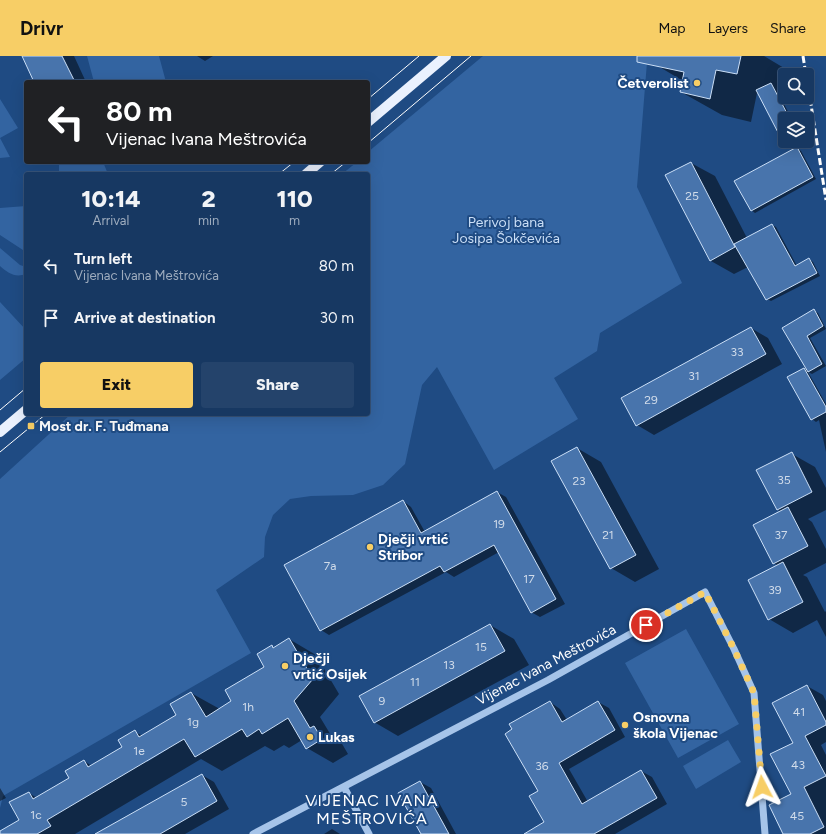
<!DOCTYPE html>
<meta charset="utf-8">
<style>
body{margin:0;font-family:Figtree,sans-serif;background:#24436b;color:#f1f3f6;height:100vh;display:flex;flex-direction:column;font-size:15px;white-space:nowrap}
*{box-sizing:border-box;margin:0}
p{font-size:13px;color:#9eacbe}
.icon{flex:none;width:22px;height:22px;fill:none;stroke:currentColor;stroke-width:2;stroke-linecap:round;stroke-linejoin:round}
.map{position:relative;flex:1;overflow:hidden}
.side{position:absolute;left:24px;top:116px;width:346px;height:244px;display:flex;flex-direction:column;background:#173862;border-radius:4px;box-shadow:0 4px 16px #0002,0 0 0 1px #365277}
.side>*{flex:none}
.top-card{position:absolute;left:24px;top:24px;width:346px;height:84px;border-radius:4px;box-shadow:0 4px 16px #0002,0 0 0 1px #365277;background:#202124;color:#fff;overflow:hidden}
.controls{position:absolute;left:778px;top:12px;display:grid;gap:8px}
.controls a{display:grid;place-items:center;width:36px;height:36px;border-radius:4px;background:#173862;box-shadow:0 4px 16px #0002,0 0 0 1px #365277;font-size:20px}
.pin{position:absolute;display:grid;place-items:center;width:34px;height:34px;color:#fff;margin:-17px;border:2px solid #fff;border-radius:50%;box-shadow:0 1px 4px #0007}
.me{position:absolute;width:44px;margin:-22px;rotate:356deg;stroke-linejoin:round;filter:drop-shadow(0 0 3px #0008)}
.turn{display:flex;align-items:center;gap:14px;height:84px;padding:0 16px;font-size:18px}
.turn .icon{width:52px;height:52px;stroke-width:2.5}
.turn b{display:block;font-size:28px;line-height:34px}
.eta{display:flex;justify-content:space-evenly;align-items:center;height:68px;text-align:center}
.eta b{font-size:24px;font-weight:800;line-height:28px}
.primary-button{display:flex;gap:8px;margin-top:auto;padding:8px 16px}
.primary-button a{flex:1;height:46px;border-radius:4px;background:#f7ce66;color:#111;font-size:16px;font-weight:800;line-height:46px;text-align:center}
.primary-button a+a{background:#24436b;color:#f1f3f6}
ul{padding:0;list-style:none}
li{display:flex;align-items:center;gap:12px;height:52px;padding:0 16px}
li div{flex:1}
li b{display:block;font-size:15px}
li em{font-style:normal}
header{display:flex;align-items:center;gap:24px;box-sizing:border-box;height:56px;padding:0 20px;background:#f7ce66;color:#111}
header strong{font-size:19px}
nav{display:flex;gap:22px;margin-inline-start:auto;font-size:14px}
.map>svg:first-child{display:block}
</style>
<header>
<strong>Drivr</strong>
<nav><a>Map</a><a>Layers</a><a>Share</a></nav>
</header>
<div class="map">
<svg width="826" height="778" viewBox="0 0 826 778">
<rect width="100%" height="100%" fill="#1f4b83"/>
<path fill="#3364a1" d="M 87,0 L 159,0 L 166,26 L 94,26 Z
M 483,0 L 649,0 L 647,6 L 637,131 L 682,227 L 600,277 L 597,295 L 554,322 L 578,363 L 494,414 L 437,311 L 422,329 L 405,408 L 383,429 L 353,439 L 311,440 L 290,443 L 273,459 L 265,481 L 264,501 L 216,534 L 251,597 L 3,740 L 0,752 L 0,423 L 71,358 L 368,358 L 368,118 L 342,118 L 357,106 L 368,106 L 368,96 Z
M 0,43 L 18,72 L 0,82 L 10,101 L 0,102 Z
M 59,106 L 103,106 L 108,118 L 59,118 Z
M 26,150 L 26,196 L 0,179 L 0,152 Z
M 0,192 L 20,209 L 26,211 L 26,218 C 15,222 8,217 0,210 Z
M 0,246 L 26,274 L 26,302 L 0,324 Z
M 686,573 L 739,668 L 678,702 L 625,607 Z
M 728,684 L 741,706 L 696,733 L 683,710 Z"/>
<path fill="#0007" fill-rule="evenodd" d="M 23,0 L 74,0 L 86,26 L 36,26 Z
M 197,0 L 213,0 L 205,5 Z
M 660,0 L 764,0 L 784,12 L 778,37 L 792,63 L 785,63 L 785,85 L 802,85 L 790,91 L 786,89 L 759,37 L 757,37 L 751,66 L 722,59 L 681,36 L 683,25 L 658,10 Z
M 797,92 L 801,95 L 816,123 L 755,157 L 751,154 Z
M 691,107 L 715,120 L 747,182 L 772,169 L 776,171 L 797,210 L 809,203 L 813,206 L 820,220 L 771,245 L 767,243 L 748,211 L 734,218 L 711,205 Z
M 814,255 L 818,257 L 826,273 L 810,282 L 826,310 L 812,318 L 808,316 L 826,348 L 826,396 L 819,364 L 816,366 L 812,363 L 804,313 L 808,315 L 783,272 Z
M 751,272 L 768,282 L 782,308 L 654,379 L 637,369 Z
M 577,392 L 601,406 L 659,513 L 635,526 L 611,512 L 553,405 Z
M 792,398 L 815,411 L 826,432 L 826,454 L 808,463 L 812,466 L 826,493 L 826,507 L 803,519 L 807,521 L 825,556 L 826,555 L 826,581 L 817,564 L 793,577 L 769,563 L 778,510 L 774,507 L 781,456 L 777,453 Z
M 497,436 L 506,441 L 565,548 L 540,561 L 531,556 L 499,496 L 454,521 L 446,516 L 329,579 L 321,574 L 403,445 L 411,451 L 425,476 Z
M 490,569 L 514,583 L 529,609 L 398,680 L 374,666 Z
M 289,583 L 316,599 L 339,638 L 320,661 L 332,681 L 341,686 L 348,698 L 333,707 L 307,692 L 302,684 L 289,692 L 284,689 L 274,695 L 265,690 L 222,715 L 201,703 L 75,778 L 16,778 L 29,737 L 37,742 L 70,722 L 84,705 L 92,710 L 124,691 L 135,676 L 143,680 L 177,659 L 191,637 L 218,652 L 219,654 L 233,646 L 265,611 L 272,590 L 275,592 ZM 167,692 L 168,693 L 147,706 L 147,704 Z
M 807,630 L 823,639 L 826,645 L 826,686 L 821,689 L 826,699 L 826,778 L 785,778 L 792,739 L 794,687 Z
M 550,646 L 560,653 L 567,664 L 598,646 L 609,652 L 625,681 L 569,713 L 588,746 L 641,715 L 652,721 L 667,748 L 615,778 L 526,778 L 546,767 L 539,736 Z
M 202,719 L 214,726 L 229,753 L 185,778 L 97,778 Z
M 420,726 L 431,732 L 456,778 L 422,778 Z
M 0,732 L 6,742 L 0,745 Z
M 332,773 L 340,778 L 324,778 Z"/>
<path fill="#4874ac" stroke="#cbdff7" d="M 22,0 L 62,0 L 75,26 L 34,26 Z
M 637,0 L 741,0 L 737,18 L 716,14 L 710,43 L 680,36 L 684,16 L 637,6 Z
M 771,27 L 790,63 L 785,63 L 785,85 L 794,85 L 785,90 L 756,34 Z
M 797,91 L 813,121 L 751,155 L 734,125 Z
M 691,106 L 735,191 L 710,205 L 665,119 Z
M 772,168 L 795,210 L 809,202 L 817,217 L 766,244 L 734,188 Z
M 814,253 L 823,270 L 807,280 L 822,308 L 808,316 L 782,272 Z
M 751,271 L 766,298 L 636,370 L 621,342 Z
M 804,312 L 826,351 L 826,356 L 811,364 L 787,321 Z
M 577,391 L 636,499 L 610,513 L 551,405 Z
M 792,396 L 812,436 L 777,454 L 756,414 Z
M 497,435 L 556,543 L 531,557 L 494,489 L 444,516 L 440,510 L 320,575 L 284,509 L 403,444 L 421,477 Z
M 788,451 L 808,490 L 773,508 L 753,469 Z
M 783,506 L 803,546 L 768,564 L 748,524 Z
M 490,568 L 505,595 L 374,667 L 359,640 Z
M 289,582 L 313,623 L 294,645 L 310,672 L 314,670 L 322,683 L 306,693 L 288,662 L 262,678 L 259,673 L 247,681 L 242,673 L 195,701 L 184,683 L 47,764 L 51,770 L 37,778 L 0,778 L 0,775 L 19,764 L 9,746 L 29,736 L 33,743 L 69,722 L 65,715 L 84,704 L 88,711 L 122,691 L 118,684 L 135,674 L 139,681 L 176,659 L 170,648 L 191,636 L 206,661 L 231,645 L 225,634 L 264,611 L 257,598 L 272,589 L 273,592 Z
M 807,629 L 826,666 L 826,669 L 805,680 L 826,720 L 804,731 L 824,771 L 810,778 L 783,778 L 769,749 L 791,738 L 770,698 L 793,687 L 772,647 Z
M 550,645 L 562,666 L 598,645 L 615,674 L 559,707 L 582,748 L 641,714 L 657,742 L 594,778 L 524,778 L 544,766 L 529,740 L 538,735 L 505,678 L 512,673 L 509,668 Z
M 202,718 L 217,745 L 160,778 L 95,778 Z
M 420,725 L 443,767 L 449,778 L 421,778 L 398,737 Z"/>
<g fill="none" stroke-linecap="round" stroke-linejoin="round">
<path stroke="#a6c4e9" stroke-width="7" d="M 344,731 L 369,778
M 253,778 L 548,624 L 705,536 L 734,593 L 754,637 L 765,778"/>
<path stroke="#eaf1fe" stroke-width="10" d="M 368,66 L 446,0
M 306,118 L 320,106
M 0,376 L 26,354"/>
<path stroke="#fff" stroke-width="1" d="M 368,43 L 419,0
M 368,87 L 471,0
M 279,118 L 294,106
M 331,118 L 346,106
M 0,354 L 26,332
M 0,396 L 46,358"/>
<path stroke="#fff" stroke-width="3" stroke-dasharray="7 3" stroke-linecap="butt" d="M 803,0 L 806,19
M 807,23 L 826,144"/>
</g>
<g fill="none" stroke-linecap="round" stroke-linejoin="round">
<path stroke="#f7ce66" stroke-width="7" stroke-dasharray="0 12.6" d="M 646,569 L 705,536 L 734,593 L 754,637 L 762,731"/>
</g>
<g fill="#f7ce66" stroke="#1f4b83" stroke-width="1.5">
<circle cx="697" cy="27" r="4"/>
<rect x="27" y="366" width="8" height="8" rx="2"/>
<circle cx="370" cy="491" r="4"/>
<circle cx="285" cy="610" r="4"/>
<circle cx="625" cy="669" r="4"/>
<circle cx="310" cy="681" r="4"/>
</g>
<g text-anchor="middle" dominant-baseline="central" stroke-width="4" stroke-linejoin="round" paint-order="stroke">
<g font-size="12" fill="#d1dcea">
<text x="692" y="140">25</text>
<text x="737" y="296">33</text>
<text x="694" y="320">31</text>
<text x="651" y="344">29</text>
<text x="784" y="424">35</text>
<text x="579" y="425">23</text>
<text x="499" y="468">19</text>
<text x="608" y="479">21</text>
<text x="781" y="479">37</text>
<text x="330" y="510">7a</text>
<text x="529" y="523">17</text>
<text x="775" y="534">39</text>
<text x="481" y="591">15</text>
<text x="449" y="609">13</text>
<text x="415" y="626">11</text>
<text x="382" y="645">9</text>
<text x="248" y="651">1h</text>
<text x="799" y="656">41</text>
<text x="193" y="666">1g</text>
<text x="139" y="695">1e</text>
<text x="798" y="709">43</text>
<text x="542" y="710">36</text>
<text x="184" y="746">5</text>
<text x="36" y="759">1c</text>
<text x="797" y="760">45</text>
</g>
<g font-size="14" font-weight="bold" fill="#fff" stroke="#1f4b83" text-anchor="start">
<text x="689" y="27" text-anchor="end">Četverolist</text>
<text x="39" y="370">Most dr. F. Tuđmana</text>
<text x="378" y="483">Dječji vrtić<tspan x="378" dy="16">Stribor</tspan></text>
<text x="293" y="602">Dječji<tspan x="293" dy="16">vrtić Osijek</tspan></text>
<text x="633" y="661">Osnovna<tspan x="633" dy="16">škola Vijenac</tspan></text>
<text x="318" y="681">Lukas</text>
</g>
<g font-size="14" fill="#cbdff7" stroke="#1f4b83">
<text x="506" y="166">Perivoj bana<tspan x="506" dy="16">Josipa Šokčevića</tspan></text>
</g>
<g font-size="14" fill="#fff" stroke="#1f4b83">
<text transform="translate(546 609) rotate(-28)">Vijenac Ivana Meštrovića</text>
</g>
<g font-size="16" letter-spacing="1" fill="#fff" stroke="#1f4b83">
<text x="372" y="744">VIJENAC IVANA<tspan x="372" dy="18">MEŠTROVIĆA</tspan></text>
</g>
</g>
</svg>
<div class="controls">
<a><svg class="icon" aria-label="search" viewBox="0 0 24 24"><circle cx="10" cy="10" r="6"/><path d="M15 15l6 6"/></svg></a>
<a><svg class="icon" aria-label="layers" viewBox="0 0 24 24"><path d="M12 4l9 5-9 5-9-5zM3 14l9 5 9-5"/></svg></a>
</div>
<div class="pin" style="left:646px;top:569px;background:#d93025"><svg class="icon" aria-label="arrive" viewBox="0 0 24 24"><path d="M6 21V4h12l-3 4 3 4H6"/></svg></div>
<svg class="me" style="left:762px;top:731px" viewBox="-20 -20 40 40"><path d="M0-17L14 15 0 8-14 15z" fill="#f7ce66" stroke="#fff" stroke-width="4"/></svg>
<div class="top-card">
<div class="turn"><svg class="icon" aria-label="left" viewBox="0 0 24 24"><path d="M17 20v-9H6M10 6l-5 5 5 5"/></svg><div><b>80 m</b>Vijenac Ivana Meštrovića</div></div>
</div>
<section class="side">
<div class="eta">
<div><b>10:14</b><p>Arrival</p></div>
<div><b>2</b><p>min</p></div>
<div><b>110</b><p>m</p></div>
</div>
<ul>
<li><svg class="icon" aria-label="left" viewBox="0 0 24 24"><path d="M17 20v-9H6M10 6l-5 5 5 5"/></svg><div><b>Turn left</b><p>Vijenac Ivana Meštrovića</p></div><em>80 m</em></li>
<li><svg class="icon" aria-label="arrive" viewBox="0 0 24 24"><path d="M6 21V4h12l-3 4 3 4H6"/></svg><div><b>Arrive at destination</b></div><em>30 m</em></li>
</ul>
<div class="primary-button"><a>Exit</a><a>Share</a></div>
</section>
</div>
